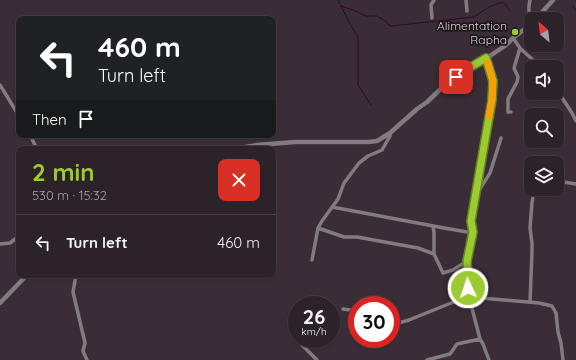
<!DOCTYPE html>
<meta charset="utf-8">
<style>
body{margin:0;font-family:Quicksand,sans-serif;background:#342a31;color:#f1f3f6;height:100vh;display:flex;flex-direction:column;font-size:15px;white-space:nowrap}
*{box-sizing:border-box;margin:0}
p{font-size:13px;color:#a6a4a8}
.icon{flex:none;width:22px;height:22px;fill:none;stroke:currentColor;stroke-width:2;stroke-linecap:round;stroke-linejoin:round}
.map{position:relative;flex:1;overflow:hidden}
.side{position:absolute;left:16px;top:146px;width:260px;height:132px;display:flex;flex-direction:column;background:#2c2229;border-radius:8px;box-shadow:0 1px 3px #0004,0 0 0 1px #483f46}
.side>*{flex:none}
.guide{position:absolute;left:16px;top:16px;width:260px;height:122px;border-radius:8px;box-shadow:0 1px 3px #0004,0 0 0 1px #483f46;background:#202124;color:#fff;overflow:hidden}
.needle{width:26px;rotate:332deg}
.buttons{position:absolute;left:524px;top:12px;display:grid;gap:8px}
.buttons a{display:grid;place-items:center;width:40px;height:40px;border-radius:8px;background:#2c2229;box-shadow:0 1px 3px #0004,0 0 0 1px #483f46;font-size:20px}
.speed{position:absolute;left:288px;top:296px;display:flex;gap:8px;font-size:20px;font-weight:700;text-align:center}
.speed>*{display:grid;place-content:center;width:52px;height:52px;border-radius:50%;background:#2c2229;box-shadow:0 1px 3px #0004,0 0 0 1px #483f46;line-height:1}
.speed small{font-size:10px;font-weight:400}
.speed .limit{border:6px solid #d22;background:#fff;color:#111}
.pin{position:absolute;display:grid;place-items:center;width:34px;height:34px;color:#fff;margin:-17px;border-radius:8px;box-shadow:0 2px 6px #0006}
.me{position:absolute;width:44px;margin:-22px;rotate:357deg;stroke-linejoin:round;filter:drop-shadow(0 0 3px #0008)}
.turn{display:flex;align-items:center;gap:14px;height:84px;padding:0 16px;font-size:18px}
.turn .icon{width:52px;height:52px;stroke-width:2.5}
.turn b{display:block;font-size:28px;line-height:34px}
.then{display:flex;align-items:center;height:38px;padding:0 16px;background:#0003;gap:8px;font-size:15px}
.round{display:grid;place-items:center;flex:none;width:42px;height:42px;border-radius:8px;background:#342a31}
.overview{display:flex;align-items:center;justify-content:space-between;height:68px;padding:0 16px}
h1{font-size:24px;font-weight:700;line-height:30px;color:#9cca31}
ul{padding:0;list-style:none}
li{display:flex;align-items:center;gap:12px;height:56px;padding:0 16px;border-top:1px solid #483f46}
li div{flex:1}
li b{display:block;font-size:15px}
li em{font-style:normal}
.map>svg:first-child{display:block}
</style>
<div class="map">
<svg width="576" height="360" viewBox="0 0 576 360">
<rect width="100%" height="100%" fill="#3a2d37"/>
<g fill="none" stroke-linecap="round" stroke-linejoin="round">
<path stroke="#30072a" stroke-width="1" d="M 338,0 L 350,24 L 358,37 L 358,85 L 371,105
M 341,6 L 353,10 L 366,16 L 377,16 L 384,20 L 389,25 L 391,26 L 474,17 L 489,7 L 500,3 L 504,3 L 510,11
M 573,6 L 576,11"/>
<path stroke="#827b80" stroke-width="3.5" d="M 466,0 L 467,11
M 530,0 C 528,9 528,13 534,19
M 432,18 L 431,5 L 434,0
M 520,48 L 533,60 L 539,67
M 486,58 L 493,81 L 492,100 L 471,221 L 473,233 L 467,261 L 468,280 L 469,297 L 480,339 L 483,344 L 489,360
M 0,85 L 19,116
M 557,90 L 572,113 L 576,121
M 511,112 L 508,112 L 508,99 L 517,82 L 518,77 L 514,68 L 520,48 L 513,38
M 30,135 L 37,149
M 557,181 L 576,184
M 476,195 L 490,173 L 501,138
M 332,207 L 444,228 L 473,233
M 433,226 L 434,233 L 434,254 L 443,273 L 453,270 L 467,261
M 318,228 L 344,237 L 357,237 L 418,248 L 434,254
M 0,244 L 10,243 L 19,236
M 312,260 L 318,228 L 322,221 L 338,199 L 344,183 L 359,163 L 368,156 L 382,150 L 390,136 L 390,133
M 76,275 L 73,292 L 85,343 L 83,351 L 87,360
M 530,302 L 532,252 L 532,243 L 530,228 L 532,203 L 534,189
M 343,309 L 357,311
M 391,325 L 409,320 L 451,303 L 469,297 L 539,303 L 552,306 L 556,313 L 558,332 L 561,343 L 563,360
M 302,345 L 317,360
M 427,360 L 450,354 L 457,344 L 480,339"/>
<path stroke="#827b80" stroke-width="4.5" d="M 536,19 L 553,0
M 233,149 L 257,145 L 295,142 L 368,142 L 377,141 L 390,133 L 417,109 L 427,102 L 449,81 L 469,68 L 490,56 L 506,45 L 513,38 L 531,24
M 0,303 L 27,275"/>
</g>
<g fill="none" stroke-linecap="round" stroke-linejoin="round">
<g stroke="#658320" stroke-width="10">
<path id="route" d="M 456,77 L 469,68 L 486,58 L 493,81 L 492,100 L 471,221 L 473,232 L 467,261 L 468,288"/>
</g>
<use href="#route" stroke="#9cca31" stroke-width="7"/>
<path stroke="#f59e0b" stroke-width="7" d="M 488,63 L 493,81 L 492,100 L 489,116"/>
</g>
<circle fill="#9cca31" stroke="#1d171c" stroke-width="1.5" cx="515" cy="32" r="4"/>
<g text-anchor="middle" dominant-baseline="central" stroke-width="3.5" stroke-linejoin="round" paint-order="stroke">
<g font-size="12" fill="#dbd2d8" stroke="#1d171c" text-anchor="end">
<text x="507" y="25">Alimentation<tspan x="507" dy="14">Rapha</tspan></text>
</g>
</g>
</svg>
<div class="buttons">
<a><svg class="needle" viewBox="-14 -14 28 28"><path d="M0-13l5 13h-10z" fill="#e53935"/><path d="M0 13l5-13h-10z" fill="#a6a4a8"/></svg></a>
<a><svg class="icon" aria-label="sound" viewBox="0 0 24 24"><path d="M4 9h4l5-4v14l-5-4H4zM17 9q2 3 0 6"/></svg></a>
<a><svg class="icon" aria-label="search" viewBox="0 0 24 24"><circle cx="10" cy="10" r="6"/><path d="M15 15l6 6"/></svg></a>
<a><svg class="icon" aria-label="layers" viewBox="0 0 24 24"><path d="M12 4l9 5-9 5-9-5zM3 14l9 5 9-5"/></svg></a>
</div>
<div class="speed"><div>26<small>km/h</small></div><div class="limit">30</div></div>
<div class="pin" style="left:456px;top:77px;background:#d93025"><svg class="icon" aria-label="arrive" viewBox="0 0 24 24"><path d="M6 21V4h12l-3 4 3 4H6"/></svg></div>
<svg class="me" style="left:468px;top:288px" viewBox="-20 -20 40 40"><circle r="17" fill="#9cca31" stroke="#fff" stroke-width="3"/><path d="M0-11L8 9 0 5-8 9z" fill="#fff"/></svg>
<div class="guide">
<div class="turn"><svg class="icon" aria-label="left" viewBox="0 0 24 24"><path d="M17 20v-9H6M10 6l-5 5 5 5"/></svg><div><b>460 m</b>Turn left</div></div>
<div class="then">Then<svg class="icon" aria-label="arrive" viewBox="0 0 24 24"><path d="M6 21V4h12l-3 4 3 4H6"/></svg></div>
</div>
<section class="side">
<div class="overview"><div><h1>2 min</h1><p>530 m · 15:32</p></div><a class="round" style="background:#d93025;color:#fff"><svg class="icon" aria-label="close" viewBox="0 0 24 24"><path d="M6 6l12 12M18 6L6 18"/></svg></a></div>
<ul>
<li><svg class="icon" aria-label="left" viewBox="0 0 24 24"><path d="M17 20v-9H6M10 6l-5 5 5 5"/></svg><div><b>Turn left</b></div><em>460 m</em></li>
</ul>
</section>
</div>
